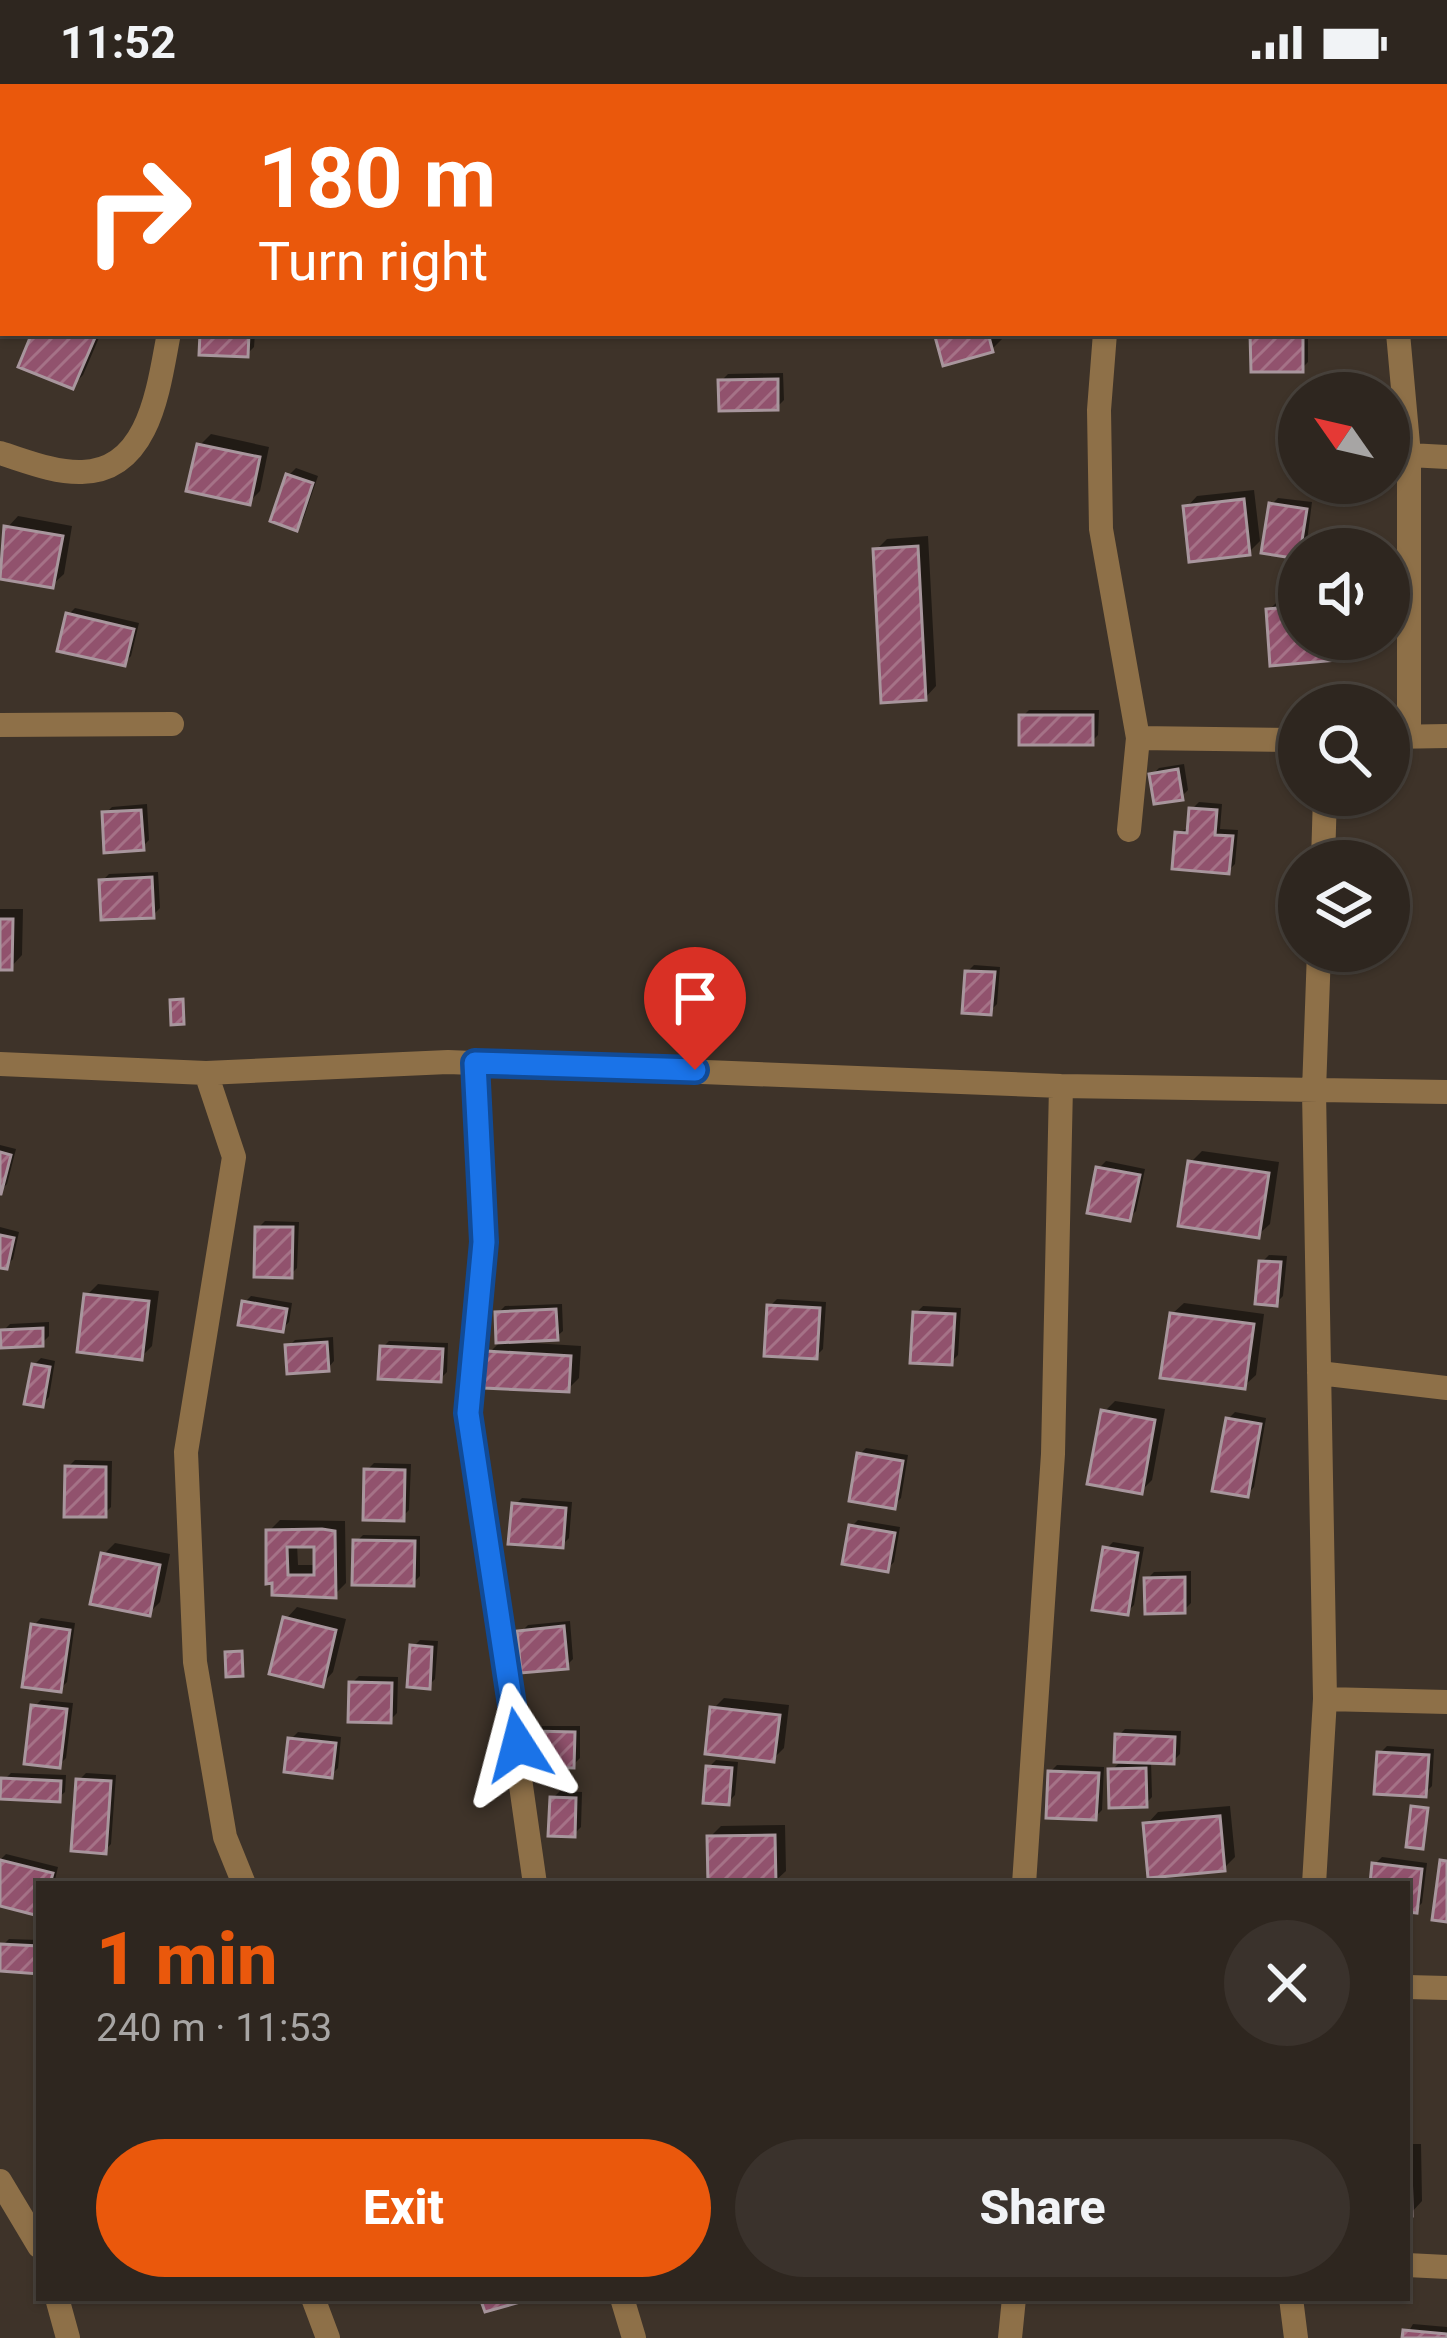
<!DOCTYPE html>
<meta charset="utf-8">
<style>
body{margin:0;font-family:Roboto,sans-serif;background:#3a322c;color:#f1f3f6;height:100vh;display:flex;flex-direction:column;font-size:45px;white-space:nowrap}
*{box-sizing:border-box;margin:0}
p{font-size:39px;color:#a7a5a4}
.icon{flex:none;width:66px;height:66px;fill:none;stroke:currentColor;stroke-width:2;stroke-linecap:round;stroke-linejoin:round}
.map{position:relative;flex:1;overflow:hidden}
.panel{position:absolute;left:36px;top:1797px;width:1374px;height:420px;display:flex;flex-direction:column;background:#2e261f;border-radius:0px;box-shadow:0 3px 9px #0004,0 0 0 3px #49433d}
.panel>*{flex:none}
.hud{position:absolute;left:0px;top:0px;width:1449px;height:252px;box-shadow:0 3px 9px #0004,0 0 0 3px #49433d;background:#ea580c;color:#fff;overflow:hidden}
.needle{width:78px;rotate:304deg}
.controls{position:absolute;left:1278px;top:288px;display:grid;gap:24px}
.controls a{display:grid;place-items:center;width:132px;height:132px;border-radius:50%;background:#2e261f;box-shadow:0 3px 9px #0004,0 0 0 3px #49433d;font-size:60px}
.pin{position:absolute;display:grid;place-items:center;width:102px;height:102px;color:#fff;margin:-123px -51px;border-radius:50% 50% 50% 0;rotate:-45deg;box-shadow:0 0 12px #0007}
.pin .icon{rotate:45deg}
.me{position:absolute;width:132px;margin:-66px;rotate:351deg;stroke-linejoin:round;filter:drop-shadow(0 0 9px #0008)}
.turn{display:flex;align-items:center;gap:42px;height:252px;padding:0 60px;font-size:54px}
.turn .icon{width:156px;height:156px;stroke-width:2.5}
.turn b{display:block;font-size:84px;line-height:102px}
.round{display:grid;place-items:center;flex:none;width:126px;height:126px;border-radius:63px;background:#3a322c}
.headline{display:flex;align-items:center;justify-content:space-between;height:204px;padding:0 60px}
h1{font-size:72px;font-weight:800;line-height:90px;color:#ea580c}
.primary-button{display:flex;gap:24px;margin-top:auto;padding:24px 60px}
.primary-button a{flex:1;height:138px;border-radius:72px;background:#ea580c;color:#fff;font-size:48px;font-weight:800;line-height:138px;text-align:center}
.primary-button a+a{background:#3a322c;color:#f1f3f6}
.status{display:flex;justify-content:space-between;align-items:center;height:84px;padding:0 60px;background:#2e261f;direction:ltr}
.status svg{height:33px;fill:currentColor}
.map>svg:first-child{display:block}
</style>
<div class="status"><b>11:52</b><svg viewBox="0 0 49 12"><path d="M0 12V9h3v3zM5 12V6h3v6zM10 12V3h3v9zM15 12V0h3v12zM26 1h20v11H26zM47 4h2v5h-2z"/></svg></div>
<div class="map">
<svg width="1447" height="2254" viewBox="0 0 1447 2254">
<defs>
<pattern id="building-hatch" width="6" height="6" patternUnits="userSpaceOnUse" patternTransform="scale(3)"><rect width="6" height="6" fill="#91526d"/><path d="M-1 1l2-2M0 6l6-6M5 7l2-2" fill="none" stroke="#a57287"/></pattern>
</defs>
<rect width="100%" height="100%" fill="#3e3329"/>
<path fill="#0007" fill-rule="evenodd" d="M 0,0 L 71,0 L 79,3 L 3,3 L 3,14 Z
M 898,0 L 954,0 L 951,3 Z
M 959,0 L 1014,0 L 1014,3 L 959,3 Z
M 35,249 L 101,249 L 83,291 L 72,302 Z
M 203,249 L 255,249 L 254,263 L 247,270 Z
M 937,249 L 1002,249 L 1003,254 L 992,265 Z
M 1253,249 L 1308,249 L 1308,278 L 1301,285 Z
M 783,289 L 784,316 L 777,323 L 721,297 L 728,290 Z
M 211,350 L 269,363 L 260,407 L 249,418 L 199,362 Z
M 296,384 L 318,392 L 303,436 L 296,443 L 289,391 Z
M 1254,406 L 1260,457 L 1249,468 L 1186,424 L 1197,412 Z
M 1278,414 L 1312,418 L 1306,465 L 1299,465 L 1271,421 Z
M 18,432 L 72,442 L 64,490 L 52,501 L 0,492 L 7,444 Z
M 928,452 L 936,602 L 925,614 L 876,466 L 887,455 Z
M 1299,513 L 1299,555 L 1360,555 L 1360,561 L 1349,572 L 1273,578 L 1269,526 L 1280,515 Z
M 75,524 L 139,539 L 131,572 L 124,579 L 68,531 Z
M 1029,626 L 1099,626 L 1098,651 L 1091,658 L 1022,633 Z
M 1184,680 L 1188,706 L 1181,713 L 1152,691 L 1159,684 Z
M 1199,718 L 1222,720 L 1220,745 L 1238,746 L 1235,780 L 1228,787 L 1178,749 L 1190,743 L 1192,725 Z
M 147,720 L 149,756 L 142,763 L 105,730 L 112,723 Z
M 158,788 L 160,824 L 153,831 L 102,797 L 109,790 Z
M 0,825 L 23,825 L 22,871 L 11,883 L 0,883 Z
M 974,881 L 1000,883 L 997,920 L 990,927 L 967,888 Z
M 0,1061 L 16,1065 L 7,1100 L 0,1107 Z
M 1202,1067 L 1279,1078 L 1270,1140 L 1258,1151 L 1191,1078 Z
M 1106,1077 L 1145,1085 L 1136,1127 L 1129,1134 L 1099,1084 Z
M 265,1137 L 299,1138 L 297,1184 L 290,1191 L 258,1144 Z
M 0,1143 L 19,1148 L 13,1175 L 6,1182 L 0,1181 Z
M 1269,1171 L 1287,1172 L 1283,1212 L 1276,1219 L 1262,1178 Z
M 98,1200 L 159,1207 L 152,1262 L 141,1273 L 87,1211 Z
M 251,1212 L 292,1219 L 289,1238 L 282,1245 L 244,1219 Z
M 777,1215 L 826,1218 L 823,1265 L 816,1272 L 770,1222 Z
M 1184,1219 L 1264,1230 L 1256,1291 L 1244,1302 L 1172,1230 Z
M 562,1220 L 563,1247 L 556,1253 L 533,1255 L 533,1259 L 581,1262 L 579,1294 L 568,1305 L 489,1269 L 499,1259 L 498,1229 L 505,1222 Z
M 923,1222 L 961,1224 L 958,1271 L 951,1278 L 916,1229 Z
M 49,1238 L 49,1252 L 42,1259 L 3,1247 L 10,1240 Z
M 333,1253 L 334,1277 L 328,1284 L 288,1263 L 295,1256 Z
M 389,1257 L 448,1259 L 447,1288 L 440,1295 L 382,1264 Z
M 41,1274 L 55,1277 L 49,1313 L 42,1320 L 34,1281 Z
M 1115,1317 L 1165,1325 L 1152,1396 L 1141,1407 L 1104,1328 Z
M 1235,1328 L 1266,1334 L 1254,1403 L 1247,1410 L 1228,1335 Z
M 866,1364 L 908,1371 L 901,1414 L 894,1421 L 859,1371 Z
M 75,1376 L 112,1377 L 111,1423 L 104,1430 L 68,1383 Z
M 374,1379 L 411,1380 L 409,1426 L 402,1433 L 367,1386 Z
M 522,1414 L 572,1418 L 569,1454 L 562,1461 L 515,1421 Z
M 280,1436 L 345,1437 L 346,1499 L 335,1510 L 275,1508 L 269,1447 ZM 297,1460 L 317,1460 L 317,1481 L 298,1481 Z
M 858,1436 L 900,1443 L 894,1478 L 887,1485 L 851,1443 Z
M 363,1451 L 420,1452 L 420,1492 L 413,1499 L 356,1458 Z
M 1113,1458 L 1144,1463 L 1134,1521 L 1127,1528 L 1106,1465 Z
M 115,1459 L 170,1470 L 160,1518 L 149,1529 L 104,1470 Z
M 1191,1487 L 1191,1519 L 1184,1526 L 1147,1495 L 1154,1488 Z
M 297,1523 L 346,1535 L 333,1588 L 322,1600 L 286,1535 Z
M 41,1534 L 75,1539 L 67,1598 L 60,1605 L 34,1541 Z
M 570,1537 L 573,1575 L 566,1582 L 521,1548 L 528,1541 Z
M 420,1556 L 438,1557 L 435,1595 L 428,1602 L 413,1563 Z
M 359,1592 L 398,1593 L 397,1629 L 390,1636 L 352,1599 Z
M 724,1614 L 789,1621 L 784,1664 L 773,1675 L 713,1625 Z
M 41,1616 L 73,1619 L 66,1674 L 59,1681 L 34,1623 Z
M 540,1642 L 580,1642 L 580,1674 L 573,1681 L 533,1649 Z
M 1125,1645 L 1181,1647 L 1180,1670 L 1173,1677 L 1151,1676 L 1152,1713 L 1145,1720 L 1111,1687 L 1123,1675 L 1118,1652 Z
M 298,1648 L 341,1653 L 338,1684 L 331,1691 L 291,1655 Z
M 1387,1662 L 1434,1665 L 1432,1702 L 1425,1709 L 1380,1669 Z
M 716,1676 L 738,1678 L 735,1711 L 728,1718 L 709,1683 Z
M 1057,1681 L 1104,1683 L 1102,1726 L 1095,1733 L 1050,1688 Z
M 11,1689 L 66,1691 L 65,1708 L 58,1714 L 4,1696 Z
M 86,1689 L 116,1691 L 111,1760 L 104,1767 L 79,1696 Z
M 560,1707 L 582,1708 L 581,1743 L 574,1750 L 553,1714 Z
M 1230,1722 L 1235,1773 L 1224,1784 L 1147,1740 L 1158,1728 Z
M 785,1741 L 786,1787 L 774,1798 L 710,1753 L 721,1742 Z
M 6,1770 L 58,1783 L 54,1800 L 39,1800 L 39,1828 L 0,1819 L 0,1776 Z
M 1382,1773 L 1427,1779 L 1422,1819 L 1415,1826 L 1407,1825 L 1407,1800 L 1373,1800 L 1375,1780 Z
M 9,1855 L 39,1856 L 39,1887 L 0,1884 L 2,1862 Z
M 1407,2060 L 1421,2060 L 1422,2117 L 1411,2129 L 1407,2129 Z
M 1413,2240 L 1447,2243 L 1447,2254 L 1405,2254 Z"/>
<path fill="url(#building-hatch)" stroke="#a8969d" stroke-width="3" fill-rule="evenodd" d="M 32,249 L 97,249 L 73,305 L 18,283 Z
M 200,249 L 249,249 L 248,273 L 199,271 Z
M 934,249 L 988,249 L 993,268 L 943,282 Z
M 1250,249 L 1303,249 L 1303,288 L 1251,288 Z
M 778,295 L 778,326 L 719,327 L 718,296 Z
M 197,360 L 260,373 L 250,421 L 186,407 Z
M 286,390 L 313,399 L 297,447 L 270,437 Z
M 1244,415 L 1250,471 L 1189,478 L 1183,422 Z
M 1269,419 L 1307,425 L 1299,475 L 1261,469 Z
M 4,442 L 63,452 L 53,504 L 0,495 Z
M 918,462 L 926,616 L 881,619 L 873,465 Z
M 1299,522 L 1299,555 L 1349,555 L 1350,575 L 1270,582 L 1266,525 Z
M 66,529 L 134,545 L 125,582 L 57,567 Z
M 1019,631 L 1093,631 L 1093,661 L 1019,661 Z
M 1178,685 L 1183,716 L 1154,720 L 1149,690 Z
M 1189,724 L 1217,726 L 1215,751 L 1233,752 L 1229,790 L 1172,785 L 1175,748 L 1187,749 Z
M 141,726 L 144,766 L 104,769 L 102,728 Z
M 152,793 L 154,834 L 101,836 L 99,796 Z
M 0,835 L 13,835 L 12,886 L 0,886 Z
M 965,887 L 995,888 L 991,931 L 962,929 Z
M 183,915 L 184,940 L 171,941 L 170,916 Z
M 0,1068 L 11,1071 L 1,1110 L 0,1110 Z
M 1188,1077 L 1269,1089 L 1259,1154 L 1178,1142 Z
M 1096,1083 L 1140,1091 L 1130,1137 L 1087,1129 Z
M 255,1143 L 293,1143 L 292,1194 L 254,1193 Z
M 0,1151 L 14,1154 L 7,1185 L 0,1184 Z
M 1259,1177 L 1281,1178 L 1277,1222 L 1255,1220 Z
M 84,1210 L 149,1217 L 142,1276 L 77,1268 Z
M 242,1217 L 287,1225 L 283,1248 L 238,1241 Z
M 767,1221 L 820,1224 L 817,1275 L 764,1272 Z
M 556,1225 L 558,1256 L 496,1259 L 495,1228 Z
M 913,1228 L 955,1230 L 952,1281 L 910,1279 Z
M 1170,1229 L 1254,1240 L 1245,1305 L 1160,1294 Z
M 43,1244 L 43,1262 L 1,1264 L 0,1246 Z
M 327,1258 L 329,1287 L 287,1290 L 285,1261 Z
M 380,1262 L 443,1265 L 441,1298 L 378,1295 Z
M 486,1267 L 571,1272 L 569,1308 L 484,1304 Z
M 32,1280 L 50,1283 L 43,1323 L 24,1320 Z
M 1101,1326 L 1155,1336 L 1142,1410 L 1087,1400 Z
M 1226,1334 L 1261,1340 L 1248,1413 L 1212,1407 Z
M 857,1369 L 903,1377 L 895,1425 L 849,1417 Z
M 65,1382 L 106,1383 L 106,1433 L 64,1433 Z
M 364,1385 L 405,1386 L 404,1437 L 363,1436 Z
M 512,1419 L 566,1424 L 563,1464 L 508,1460 Z
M 849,1441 L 895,1449 L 888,1488 L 842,1480 Z
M 322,1445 L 335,1447 L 336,1514 L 272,1511 L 272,1499 L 266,1500 L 266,1446 ZM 287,1463 L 314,1463 L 314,1491 L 288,1491 Z
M 353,1456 L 415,1457 L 414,1502 L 352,1501 Z
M 1103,1463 L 1138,1469 L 1128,1531 L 1092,1526 Z
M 101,1469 L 160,1481 L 150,1532 L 90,1520 Z
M 1185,1493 L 1185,1529 L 1145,1530 L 1144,1494 Z
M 283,1533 L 336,1546 L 323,1603 L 269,1590 Z
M 31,1540 L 70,1546 L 61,1608 L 22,1603 Z
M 564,1542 L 568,1585 L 521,1589 L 517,1547 Z
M 410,1561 L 432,1563 L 430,1605 L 407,1603 Z
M 242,1567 L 243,1592 L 226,1593 L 225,1568 Z
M 349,1598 L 392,1599 L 391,1639 L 348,1638 Z
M 31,1621 L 67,1625 L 60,1684 L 24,1680 Z
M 710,1623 L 780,1631 L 774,1678 L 705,1670 Z
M 530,1647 L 575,1648 L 574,1684 L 530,1683 Z
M 1115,1650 L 1175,1653 L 1174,1680 L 1114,1678 Z
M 288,1654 L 336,1659 L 332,1694 L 284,1688 Z
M 1377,1668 L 1429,1671 L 1426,1713 L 1374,1710 Z
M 706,1682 L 732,1684 L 729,1721 L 703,1719 Z
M 1146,1684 L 1147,1723 L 1109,1724 L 1108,1685 Z
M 1048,1687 L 1099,1689 L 1096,1736 L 1046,1734 Z
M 1,1694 L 61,1697 L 60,1718 L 0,1715 Z
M 76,1695 L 111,1697 L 106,1770 L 71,1767 Z
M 550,1713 L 576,1714 L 575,1753 L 548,1752 Z
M 1411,1722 L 1428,1724 L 1423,1765 L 1406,1763 Z
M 1220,1732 L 1225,1787 L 1148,1794 L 1143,1739 Z
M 775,1751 L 776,1800 L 708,1800 L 707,1752 Z
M 0,1776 L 53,1789 L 50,1800 L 39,1800 L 39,1832 L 0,1822 Z
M 1440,1776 L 1447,1777 L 1447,1838 L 1432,1836 Z
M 1372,1779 L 1422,1785 L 1417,1829 L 1407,1828 L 1407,1800 L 1370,1800 Z
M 0,1860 L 39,1862 L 39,1890 L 0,1887 Z
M 1411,2069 L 1412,2132 L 1407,2132 L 1407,2070 Z
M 480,2214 L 526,2214 L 527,2216 L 485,2228 Z
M 1403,2246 L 1447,2250 L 1447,2254 L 1402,2254 Z"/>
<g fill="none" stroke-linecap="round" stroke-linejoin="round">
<path stroke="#8e7048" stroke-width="24" d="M 791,0 L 791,3
M 1103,0 L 1103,3
M 1383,0 L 1383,3
M 0,130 L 3,130
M 1105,249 L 1099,326 L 1101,445 L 1138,654 L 1129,746
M 1398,249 L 1409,371 L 1409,652
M 0,369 C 26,377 55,389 82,388 C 151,387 159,299 169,249
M 1409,371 L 1447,373
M 0,641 L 172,640
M 1389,653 L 1447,652
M 1138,654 L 1299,656
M 1323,777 L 1325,711
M 475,979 L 484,1158 L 468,1329 L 535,1800
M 0,980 L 206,989 L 448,978 L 1061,1002 L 1447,1008
M 206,989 L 234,1073 L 186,1368 L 195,1578 L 225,1753 L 244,1800
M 1319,1289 L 1447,1304
M 1325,1615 L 1447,1618
M 1024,1800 L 1053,1370 L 1061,1002
M 1314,1800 L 1325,1615 L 1314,1007 L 1319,867
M 1407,1903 L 1447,1904
M 0,2097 L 39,2162
M 1407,2181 L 1447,2183
M 57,2214 L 68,2254
M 313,2214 L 328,2254
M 622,2214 L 634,2254
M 1291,2214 L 1296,2254
M 1010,2254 L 1014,2214"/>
</g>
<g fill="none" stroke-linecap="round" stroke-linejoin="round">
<g stroke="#114b97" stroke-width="30">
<path id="route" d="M 518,1661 L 468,1329 L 484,1158 L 475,979 L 695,986"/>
</g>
<use href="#route" stroke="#1a73e8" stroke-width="21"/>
</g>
</svg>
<div class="controls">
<a><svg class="needle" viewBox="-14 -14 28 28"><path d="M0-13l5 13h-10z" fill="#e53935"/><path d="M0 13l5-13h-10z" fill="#a7a5a4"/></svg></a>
<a><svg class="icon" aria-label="sound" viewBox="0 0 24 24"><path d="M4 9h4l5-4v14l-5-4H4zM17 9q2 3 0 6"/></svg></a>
<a><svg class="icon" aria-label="search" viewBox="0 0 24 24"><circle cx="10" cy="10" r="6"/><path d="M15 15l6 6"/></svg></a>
<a><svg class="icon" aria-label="layers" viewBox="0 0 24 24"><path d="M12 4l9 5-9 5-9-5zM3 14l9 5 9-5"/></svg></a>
</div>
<div class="pin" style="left:695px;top:986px;background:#d93025"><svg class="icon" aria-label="arrive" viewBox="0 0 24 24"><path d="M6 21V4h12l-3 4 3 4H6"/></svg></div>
<svg class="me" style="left:518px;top:1661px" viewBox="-20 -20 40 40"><path d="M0-17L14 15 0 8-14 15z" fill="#1a73e8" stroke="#fff" stroke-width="4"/></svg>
<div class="hud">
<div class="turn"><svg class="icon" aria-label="right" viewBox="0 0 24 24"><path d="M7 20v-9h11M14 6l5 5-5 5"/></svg><div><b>180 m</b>Turn right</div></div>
</div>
<section class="panel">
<div class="headline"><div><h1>1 min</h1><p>240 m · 11:53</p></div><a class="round"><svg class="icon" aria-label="close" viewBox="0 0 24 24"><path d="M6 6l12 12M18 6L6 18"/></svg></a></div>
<div class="primary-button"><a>Exit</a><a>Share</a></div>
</section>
</div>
